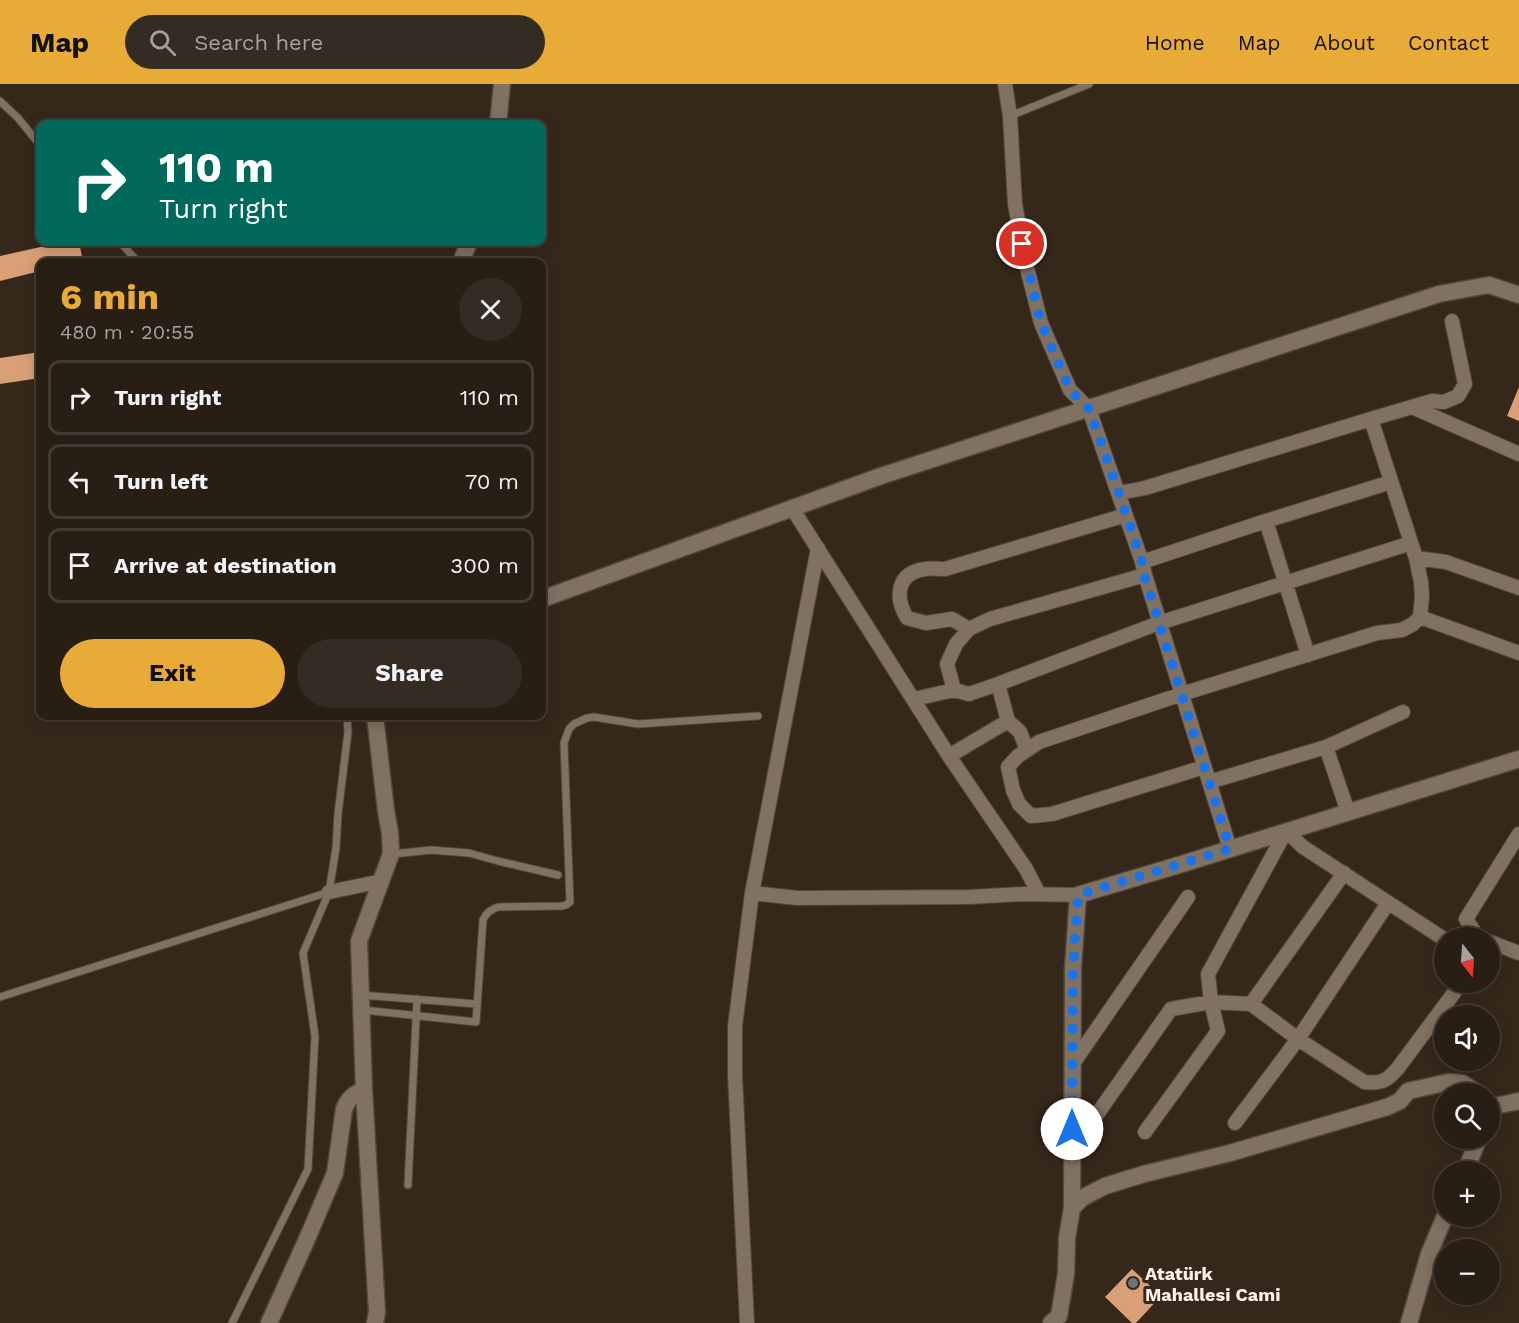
<!DOCTYPE html>
<meta charset="utf-8">
<style>
body{margin:0;font-family:"Work Sans",sans-serif;background:#342b22;color:#f1f3f6;height:100vh;display:flex;flex-direction:column;font-size:22px;white-space:nowrap}
*{box-sizing:border-box;margin:0}
p{font-size:20px;color:#a5a2a0}
.icon{flex:none;width:33px;height:33px;fill:none;stroke:currentColor;stroke-width:2;stroke-linecap:round;stroke-linejoin:round}
.map{position:relative;flex:1;overflow:hidden}
.drawer{position:absolute;left:36px;top:174px;width:510px;height:462px;display:flex;flex-direction:column;background:#281e14;border-radius:12px;box-shadow:0 3px 15px #0003,0 0 0 2px #443c34}
.drawer>*{flex:none}
.hud{position:absolute;left:36px;top:36px;width:510px;height:126px;border-radius:12px;box-shadow:0 3px 15px #0003,0 0 0 2px #443c34;background:#00695c;color:#fff;overflow:hidden}
.needle{width:39px;rotate:163deg}
.controls{position:absolute;left:1434px;top:843px;display:grid;gap:12px}
.controls a{display:grid;place-items:center;width:66px;height:66px;border-radius:50%;background:#281e14;box-shadow:0 3px 15px #0003,0 0 0 2px #443c34;font-size:30px}
.pin{position:absolute;display:grid;place-items:center;width:51px;height:51px;color:#fff;margin:-26px;border:3px solid #fff;border-radius:50%;box-shadow:0 2px 6px #0007}
.me{position:absolute;width:66px;margin:-33px;rotate:0deg;stroke-linejoin:round;filter:drop-shadow(0 0 4px #0008)}
.turn{display:flex;align-items:center;gap:21px;height:126px;padding:0 24px;font-size:27px}
.turn .icon{width:78px;height:78px;stroke-width:2.5}
.turn b{display:block;font-size:42px;line-height:51px}
.round{display:grid;place-items:center;flex:none;width:63px;height:63px;border-radius:32px;background:#342b22}
.headline{display:flex;align-items:center;justify-content:space-between;height:102px;padding:0 24px}
h1{font-size:36px;font-weight:700;line-height:45px;color:#e9ab38}
.cta{display:flex;gap:12px;margin-top:auto;padding:12px 24px}
.cta a{flex:1;height:69px;border-radius:36px;background:#e9ab38;color:#111;font-size:24px;font-weight:700;line-height:69px;text-align:center}
.cta a+a{background:#342b22;color:#f1f3f6}
ul{padding:0;list-style:none}
li{display:flex;align-items:center;gap:18px;height:75px;margin:0 12px 9px;padding:0 12px;border:3px solid #443c34;border-radius:12px}
li div{flex:1}
li b{display:block;font-size:22px}
li em{font-style:normal}
header{display:flex;align-items:center;gap:36px;box-sizing:border-box;height:84px;padding:0 30px;background:#e9ab38;color:#111}
header strong{font-size:28px}
nav{display:flex;gap:33px;margin-inline-start:auto;font-size:21px}
.search{width:420px;height:54px;background:#342b22;display:flex;align-items:center;gap:15px;box-sizing:border-box;padding:0 21px;border-radius:33px;color:#a5a2a0;font-size:22px}
.map>svg:first-child{display:block}
</style>
<header>
<strong>Map</strong>
<div class="search"><svg class="icon" aria-label="search" viewBox="0 0 24 24"><circle cx="10" cy="10" r="6"/><path d="M15 15l6 6"/></svg>Search here</div>
<nav><a>Home</a><a>Map</a><a>About</a><a>Contact</a></nav>
</header>
<div class="map">
<svg width="1519" height="1239" viewBox="0 0 1519 1239">
<rect width="100%" height="100%" fill="#35281b"/>
<path fill="#d9a077" d="M 63,158 L 79,158 L 83,177 L 77,178 L 40,178 L 40,187 L 0,197 L 0,172 Z
M 40,268 L 40,294 L 0,300 L 0,274 Z
M 1519,303 L 1519,337 L 1507,332 Z
M 1132,1185 L 1161,1212 L 1136,1239 L 1132,1239 L 1105,1213 Z"/>
<g fill="none" stroke-linecap="round" stroke-linejoin="round">
<g stroke="#52473c" stroke-width="9">
<path id="service" d="M 0,17 L 18,34 L 40,61
M 1010,32 L 1089,0
M 120,158 L 138,178
M 393,770 L 431,766 L 469,769 L 498,777 L 558,791
M 360,911 L 477,920
M 0,913 L 329,808
M 363,926 L 476,938 L 483,836 C 486,829 490,826 498,823 L 562,822 L 566,821 L 570,818 L 564,659 L 569,645 L 574,640 L 587,634 L 594,633 L 638,640 L 758,632
M 408,1101 L 417,915
M 232,1239 L 308,1085 L 315,952 L 303,869 L 329,808 L 336,764 L 338,730 L 348,648 L 347,632"/>
</g>
<g stroke="#52473c" stroke-width="16">
<path id="minor" d="M 1005,0 L 1010,32 L 1015,120 L 1026,180 L 1041,239 L 1070,306 L 1089,325 L 1142,478 L 1145,491 L 1230,765
M 1412,323 L 1519,370
M 1119,409 L 1145,404 L 1371,335 L 1432,317 L 1444,318 L 1458,312 L 1465,300 L 1452,237
M 792,424 L 949,672 L 1026,785 L 1039,810
M 1266,437 L 1308,571
M 1416,474 L 1446,478 L 1519,504
M 1142,478 L 1266,437 L 1391,398
M 1145,491 L 990,535 L 969,545 L 956,560 L 947,580 L 954,606 L 969,610 L 998,600 L 1159,539 L 1411,459
M 1420,533 L 1519,569
M 969,545 L 952,535 L 926,539 L 907,534 C 895,514 896,489 925,485 C 931,484 938,485 945,485 L 1126,431
M 914,615 L 954,606
M 1008,637 L 1020,648 L 1027,666
M 1326,663 L 1348,728
M 949,672 L 1008,637 L 998,600
M 1204,683 L 1052,730 L 1031,732 L 1019,720 L 1013,706 L 1008,683 L 1018,672 L 1039,658 L 1182,610 L 1377,549 L 1402,546 L 1413,540 L 1420,533 L 1422,513 L 1421,498 L 1416,474 L 1371,335
M 1209,698 L 1326,663 L 1403,628
M 329,808 L 382,797
M 752,809 L 797,814 L 969,813 L 1024,810 L 1078,811
M 1478,854 L 1466,835 L 1519,750
M 1490,858 L 1519,869
M 1251,920 L 1344,789
M 1072,981 L 1188,813
M 1235,1039 L 1298,955 L 1388,819
M 1145,1048 L 1218,947 L 1211,918 L 1208,890 L 1286,747 L 1303,763 L 1444,855
M 1072,1066 L 1171,925 L 1211,918 L 1251,920 L 1298,955 L 1364,998 C 1381,1000 1387,997 1398,984 L 1462,898
M 747,1239 L 735,992 L 735,942 L 752,809 L 818,464"/>
</g>
<g stroke="#52473c" stroke-width="19">
<path id="tertiary" d="M 498,40 L 502,0
M 461,178 L 469,158
M 542,515 L 881,392 L 1439,210 L 1489,201 L 1519,211
M 364,1006 L 377,1228 L 375,1239
M 1490,1023 L 1519,1017
M 1465,1088 L 1479,1054
M 1072,1124 L 1082,1114 L 1105,1102 L 1144,1090 L 1230,1069 L 1387,1023 L 1400,1017 L 1408,1007 L 1449,998 L 1462,999 L 1479,1010
M 269,1239 L 307,1155 L 335,1089 L 344,1025 C 348,1015 353,1010 364,1006 L 359,857 L 391,770 L 390,749 L 386,727 L 375,632
M 1051,1239 L 1059,1232 L 1066,1190 L 1067,1154 L 1072,1124 L 1073,884 L 1078,811 L 1182,780 L 1519,675
M 1409,1239 L 1429,1170 L 1445,1132"/>
</g>
<use href="#service" stroke="#817162" stroke-width="7"/>
<use href="#minor" stroke="#817162" stroke-width="14"/>
<use href="#tertiary" stroke="#817162" stroke-width="16"/>
</g>
<g fill="none" stroke-linecap="round" stroke-linejoin="round">
<path stroke="#1a73e8" stroke-width="10" stroke-dasharray="0 18" d="M 1022,160 L 1041,239 L 1070,306 L 1089,325 L 1119,409 L 1142,478 L 1144,491 L 1230,765 L 1078,811 L 1073,884 L 1072,1045"/>
</g>
<circle fill="#6b7280" stroke="#35281b" stroke-width="2" cx="1133" cy="1199" r="6"/>
<g text-anchor="middle" dominant-baseline="central" stroke-width="6" stroke-linejoin="round" paint-order="stroke">
<g font-size="18" font-weight="bold" fill="#fbf2e9" stroke="#35281b" text-anchor="start">
<text x="1145" y="1189">Atatürk<tspan x="1145" dy="21">Mahallesi Cami</tspan></text>
</g>
</g>
</svg>
<div class="controls">
<a><svg class="needle" viewBox="-14 -14 28 28"><path d="M0-13l5 13h-10z" fill="#e53935"/><path d="M0 13l5-13h-10z" fill="#a5a2a0"/></svg></a>
<a><svg class="icon" aria-label="sound" viewBox="0 0 24 24"><path d="M4 9h4l5-4v14l-5-4H4zM17 9q2 3 0 6"/></svg></a>
<a><svg class="icon" aria-label="search" viewBox="0 0 24 24"><circle cx="10" cy="10" r="6"/><path d="M15 15l6 6"/></svg></a>
<a>+</a>
<a>−</a>
</div>
<div class="pin" style="left:1022px;top:160px;background:#d93025"><svg class="icon" aria-label="arrive" viewBox="0 0 24 24"><path d="M6 21V4h12l-3 4 3 4H6"/></svg></div>
<svg class="me" style="left:1072px;top:1045px" viewBox="-20 -20 40 40"><circle r="19" fill="#fff"/><path d="M0-13L10 11 0 6-10 11z" fill="#1a73e8"/></svg>
<div class="hud">
<div class="turn"><svg class="icon" aria-label="right" viewBox="0 0 24 24"><path d="M7 20v-9h11M14 6l5 5-5 5"/></svg><div><b>110 m</b>Turn right</div></div>
</div>
<section class="drawer">
<div class="headline"><div><h1>6 min</h1><p>480 m · 20:55</p></div><a class="round"><svg class="icon" aria-label="close" viewBox="0 0 24 24"><path d="M6 6l12 12M18 6L6 18"/></svg></a></div>
<ul>
<li><svg class="icon" aria-label="right" viewBox="0 0 24 24"><path d="M7 20v-9h11M14 6l5 5-5 5"/></svg><div><b>Turn right</b></div><em>110 m</em></li>
<li><svg class="icon" aria-label="left" viewBox="0 0 24 24"><path d="M17 20v-9H6M10 6l-5 5 5 5"/></svg><div><b>Turn left</b></div><em>70 m</em></li>
<li><svg class="icon" aria-label="arrive" viewBox="0 0 24 24"><path d="M6 21V4h12l-3 4 3 4H6"/></svg><div><b>Arrive at destination</b></div><em>300 m</em></li>
</ul>
<div class="cta"><a>Exit</a><a>Share</a></div>
</section>
</div>
